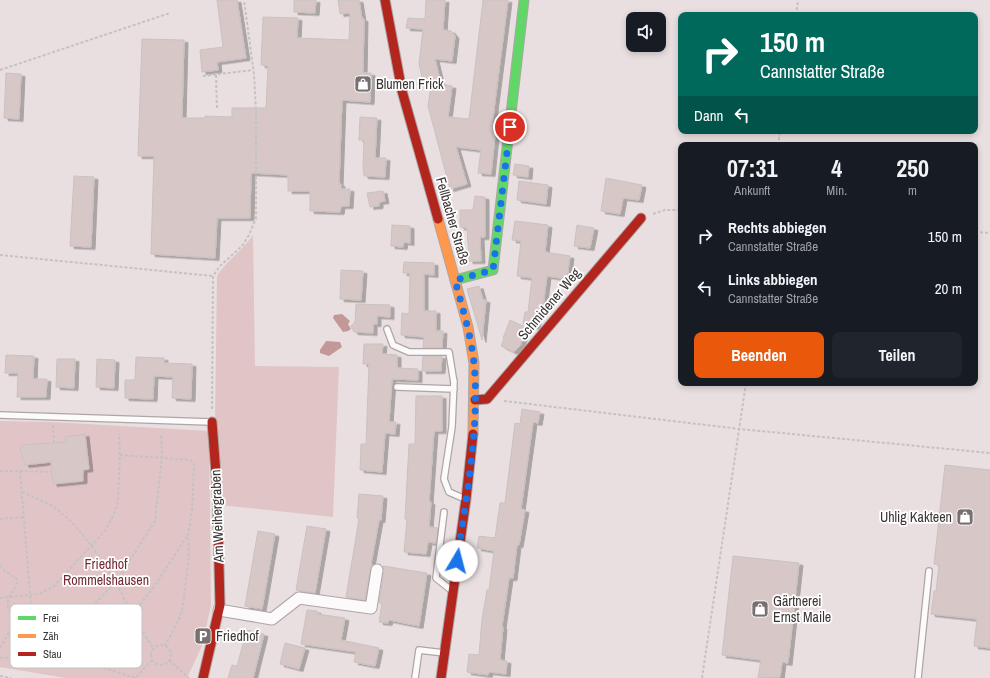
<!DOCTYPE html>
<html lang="de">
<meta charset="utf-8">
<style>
body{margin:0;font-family:"Archivo Narrow",sans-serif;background:#20242c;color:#f1f3f6;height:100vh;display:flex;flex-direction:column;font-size:15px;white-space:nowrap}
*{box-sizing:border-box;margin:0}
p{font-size:13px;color:#9ea1a6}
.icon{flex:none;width:22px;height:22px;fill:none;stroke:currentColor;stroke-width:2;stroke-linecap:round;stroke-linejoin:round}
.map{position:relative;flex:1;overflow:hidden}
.drawer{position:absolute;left:678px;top:142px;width:300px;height:244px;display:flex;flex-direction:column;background:#171b24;border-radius:8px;box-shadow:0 2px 6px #0003}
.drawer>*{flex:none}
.banner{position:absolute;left:678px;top:12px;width:300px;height:122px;border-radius:8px;box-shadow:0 2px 6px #0003;background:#00695c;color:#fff;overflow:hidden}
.buttons{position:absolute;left:626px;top:12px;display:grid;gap:8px}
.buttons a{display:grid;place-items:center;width:40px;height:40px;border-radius:8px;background:#171b24;box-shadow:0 2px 6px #0003;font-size:20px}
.pin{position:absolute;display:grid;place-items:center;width:34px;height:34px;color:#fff;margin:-17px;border:2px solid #fff;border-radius:50%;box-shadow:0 1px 4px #0007}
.me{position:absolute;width:44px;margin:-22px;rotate:8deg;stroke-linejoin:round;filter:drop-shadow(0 0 3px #0008)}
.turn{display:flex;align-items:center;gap:14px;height:84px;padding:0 16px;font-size:18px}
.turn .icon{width:52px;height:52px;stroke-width:2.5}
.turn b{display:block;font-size:28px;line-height:34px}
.then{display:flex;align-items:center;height:38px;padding:0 16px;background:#0003;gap:8px;font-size:15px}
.eta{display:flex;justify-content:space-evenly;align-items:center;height:68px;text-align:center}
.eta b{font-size:24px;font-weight:800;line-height:28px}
.primary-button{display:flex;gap:8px;margin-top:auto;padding:8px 16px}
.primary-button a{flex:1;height:46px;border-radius:8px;background:#ea580c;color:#fff;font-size:16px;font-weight:800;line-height:46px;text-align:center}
.primary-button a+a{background:#20242c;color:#f1f3f6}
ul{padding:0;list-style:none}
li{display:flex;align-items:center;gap:12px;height:52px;padding:0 16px}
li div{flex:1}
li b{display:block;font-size:15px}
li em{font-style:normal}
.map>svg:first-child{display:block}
</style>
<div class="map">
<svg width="990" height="678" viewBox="0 0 990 678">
<defs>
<filter id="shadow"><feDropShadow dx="4" dy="2.5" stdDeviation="0" flood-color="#0004"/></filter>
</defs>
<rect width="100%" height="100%" fill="#e9dfe0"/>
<path fill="#e1c5c6" d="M 253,235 L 255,366 L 339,367 L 333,517 L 220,505 L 215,422 L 217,276 C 226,261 242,251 253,235 Z
M 0,421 L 52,422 L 209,431 L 211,605 L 202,646 L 187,678 L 66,678 L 0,667 Z"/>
<path fill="#c39899" d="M 342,314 L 350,321 L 348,324 L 351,329 L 348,331 L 343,332 L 333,318 L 334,315 Z
M 326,341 L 340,342 L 342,347 L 329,356 L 320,353 L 320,350 Z"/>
<path fill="#d7c7c7" stroke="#c9c2c2" filter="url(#shadow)" d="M 217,0 L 237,0 L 246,58 L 217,62 L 218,70 L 202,72 L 200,50 L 223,47 Z
M 294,0 L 316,0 L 315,13 L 294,12 Z
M 338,0 L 359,0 L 362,19 L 364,19 L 363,73 L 371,73 L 370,102 L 342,100 L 339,184 L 341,184 L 341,189 L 350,189 L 349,206 L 341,206 L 340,212 L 310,211 L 310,191 L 288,191 L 288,175 L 251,173 L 250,218 L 217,218 L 215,258 L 151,254 L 154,156 L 138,156 L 142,39 L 184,40 L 182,118 L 205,118 L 205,116 L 232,117 L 232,108 L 266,108 L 268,66 L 261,65 L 263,17 L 298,18 L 297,38 L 349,40 L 350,13 L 340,14 Z
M 426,0 L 445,0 L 443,30 L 451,31 L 455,36 L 452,61 L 435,59 L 441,84 L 452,86 L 448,117 L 469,119 L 483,0 L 508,0 L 492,125 L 496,126 L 491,174 L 478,173 L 481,150 L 456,147 L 467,184 L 450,189 L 428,106 L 432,80 L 423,82 L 419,64 L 423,29 L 406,28 L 408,18 L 425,19 Z
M 6,73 L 21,74 L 19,119 L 4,118 Z
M 360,117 L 377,118 L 375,158 L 386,158 L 385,177 L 364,176 L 363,166 L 364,140 L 359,140 Z
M 515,164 L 529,166 L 528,177 L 513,175 Z
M 74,176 L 94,177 L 91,247 L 70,246 Z
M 606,178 L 642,185 L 639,200 L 623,198 L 620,214 L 601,211 Z
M 519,181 L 548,185 L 546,204 L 517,200 Z
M 383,191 L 385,201 L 379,202 L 379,206 L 370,207 L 367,193 Z
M 475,196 L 485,197 L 485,237 L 480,237 L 481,261 L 469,261 L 467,228 L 460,227 L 460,210 L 473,210 Z
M 515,221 L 548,225 L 545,252 L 570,256 L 567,279 L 547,276 L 543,306 L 540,306 L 536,327 L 523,324 L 525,312 L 528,312 L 532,278 L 517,276 L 521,241 L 512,240 Z
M 392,225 L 410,226 L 410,243 L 404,242 L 403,247 L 391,246 Z
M 577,225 L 594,228 L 590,248 L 574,246 Z
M 404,262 L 434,263 L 434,275 L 424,274 L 424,311 L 436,311 L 436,331 L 443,331 L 442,348 L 423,348 L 424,337 L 401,335 L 402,313 L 409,314 L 410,273 L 403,273 Z
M 341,270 L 363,271 L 361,300 L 340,299 Z
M 479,286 L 483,300 L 486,300 L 482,340 L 467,289 Z
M 356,304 L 390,305 L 390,317 L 377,316 L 377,324 L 373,324 L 373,333 L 354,332 L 351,326 L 355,322 Z
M 510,320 L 527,328 L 520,346 L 514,352 L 501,346 L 504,339 L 503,338 Z
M 364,344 L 383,344 L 382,354 L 397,355 L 397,368 L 418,369 L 418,380 L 392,379 L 389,422 L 396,422 L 395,434 L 385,433 L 382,472 L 360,470 L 361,444 L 366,444 L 369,364 L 363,364 Z
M 6,355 L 34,356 L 33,379 L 47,379 L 46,397 L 17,397 L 18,373 L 5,373 Z
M 423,356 L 442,356 L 441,371 L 422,371 Z
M 136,357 L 164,358 L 164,363 L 192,364 L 191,399 L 172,398 L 173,377 L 154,376 L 153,399 L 125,398 L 125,380 L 135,380 Z
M 57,359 L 75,359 L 74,388 L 56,387 Z
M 97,359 L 115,360 L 114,388 L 96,387 Z
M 416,396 L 442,396 L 442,431 L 434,431 L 429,502 L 431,502 L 429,527 L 438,528 L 436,543 L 428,542 L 426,554 L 404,552 L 407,519 L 405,519 L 409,444 L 415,444 Z
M 522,409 L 540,412 L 538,423 L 533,422 L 521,509 L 525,510 L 519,545 L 517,545 L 513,578 L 509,578 L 502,626 L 503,627 L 500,660 L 507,661 L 506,674 L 489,672 L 488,675 L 467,672 L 469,654 L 479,655 L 482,619 L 487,590 L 489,590 L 494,551 L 477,548 L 479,536 L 495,538 L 500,503 L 505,503 L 515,423 L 520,424 Z
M 85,434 L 89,469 L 83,470 L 83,481 L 53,484 L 51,462 L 25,465 L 20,449 L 23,445 L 66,442 L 65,437 Z
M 945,465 L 990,470 L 990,648 L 974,646 L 977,619 L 931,614 L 934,591 L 936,591 L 939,565 L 934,564 Z
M 359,494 L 383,496 L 381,520 L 379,520 L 371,564 L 373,565 L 370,569 L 365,600 L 346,597 L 359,519 L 357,518 Z
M 307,526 L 326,529 L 315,593 L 296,590 Z
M 258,531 L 275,534 L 262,609 L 245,606 Z
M 733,556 L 799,563 L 788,663 L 782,662 L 780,677 L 758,678 L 761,660 L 722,655 Z
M 383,566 L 427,573 L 419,626 L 389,620 L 388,623 L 379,622 L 382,603 L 379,603 L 384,571 Z
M 307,610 L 317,611 L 317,614 L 345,618 L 341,640 L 379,648 L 375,666 L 354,662 L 356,652 L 301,644 Z
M 247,630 L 264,634 L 253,678 L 228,678 L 232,665 L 237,666 Z
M 285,643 L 305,648 L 299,669 L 280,664 Z"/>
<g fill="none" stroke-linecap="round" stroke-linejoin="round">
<g stroke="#aea6a6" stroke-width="8">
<path id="lane" d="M 387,329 L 393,345 L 409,352 L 449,352 L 454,383
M 454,381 L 452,427 L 444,479 L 449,492 L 465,499
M 397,387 L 454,389
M 0,415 L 211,422
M 444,512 L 436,578 L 451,590
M 415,678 L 419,650 L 444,653
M 918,678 L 929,571"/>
</g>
<g stroke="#aea6a6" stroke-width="13">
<path id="street" d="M 219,610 L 272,619 L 299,598 L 371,608 L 377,570"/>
</g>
<g stroke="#aea6a6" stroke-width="11">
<path id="fast" d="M 455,280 L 493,270 L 524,0"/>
</g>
<g stroke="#aea6a6" stroke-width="11">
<path id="slow" d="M 438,219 L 468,327 L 474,363 L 473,434"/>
</g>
<g stroke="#aea6a6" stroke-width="11">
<path id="jam" d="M 385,0 L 402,91 L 438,219
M 475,400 L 487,399 L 641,218
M 203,678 L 220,605 L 217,487 L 212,422
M 441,678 L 466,499 L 473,434"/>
</g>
<path stroke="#c4c2c2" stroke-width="2" stroke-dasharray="3 2" stroke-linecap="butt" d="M 796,15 L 798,0
M 0,70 L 170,13
M 216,75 L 217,110
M 203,76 L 253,70
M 778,145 L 780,131
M 653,214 L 665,210 L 681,210
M 975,232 L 990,233
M 0,255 L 213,276
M 504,401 L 740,429 L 990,453
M 212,409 L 213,276 L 220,266 L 242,246 L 249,235 L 256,218 L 256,112 L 254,74 L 244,0
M 53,425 L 54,443
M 120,455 L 190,460 L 194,464 L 192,510 L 188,535 L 189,553 L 183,606 L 180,617 L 165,646
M 0,471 L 20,471 L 35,655
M 20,471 L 51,472
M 22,492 L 51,505 L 71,521 L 92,546 L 116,582 L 132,615 L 153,648
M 0,519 L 24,517
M 0,565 L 5,571 L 17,579 C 18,589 9,592 8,602 C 7,611 13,612 14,619 C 14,623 3,645 0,647
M 0,598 L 39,594 L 53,587 L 104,532 L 114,514 L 118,500 L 120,455 L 119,434
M151 655a10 10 0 1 1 20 0a10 10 0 1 1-20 0Z
M 36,655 L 81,665 L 86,662
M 0,658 L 32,657 L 45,649 L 75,624 L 116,582 L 155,521 L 162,457 L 161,434
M 152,660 L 135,678 L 86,662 L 132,615 L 158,581 L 187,536
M 169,660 L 189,678
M 0,676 L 11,678
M 702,678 L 746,383"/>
<use href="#lane" stroke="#fcfafa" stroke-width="5.5"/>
<use href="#street" stroke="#fcfafa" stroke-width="11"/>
<use href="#fast" stroke="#63d668" stroke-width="9"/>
<use href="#slow" stroke="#ff974d" stroke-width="9"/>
<use href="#jam" stroke="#b3261e" stroke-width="9"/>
</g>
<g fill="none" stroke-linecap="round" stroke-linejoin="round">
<path stroke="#1a73e8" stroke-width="7" stroke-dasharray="0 12.6" d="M 457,561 C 466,498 480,426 474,363 C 471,335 462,307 455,280 L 493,270 L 510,127"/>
</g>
<defs>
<g id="shop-square" transform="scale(0.9)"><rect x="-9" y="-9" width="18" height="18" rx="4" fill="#787070" stroke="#fff"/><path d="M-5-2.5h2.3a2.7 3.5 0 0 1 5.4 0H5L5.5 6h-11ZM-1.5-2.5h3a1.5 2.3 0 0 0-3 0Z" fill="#fff"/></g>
<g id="parking-square" transform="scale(0.9)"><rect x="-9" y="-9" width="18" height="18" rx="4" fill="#787070" stroke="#fff"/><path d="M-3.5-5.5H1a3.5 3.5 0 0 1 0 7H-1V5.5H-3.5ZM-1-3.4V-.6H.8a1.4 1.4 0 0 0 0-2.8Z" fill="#fff"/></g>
</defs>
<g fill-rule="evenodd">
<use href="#shop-square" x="363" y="84"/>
<use href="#shop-square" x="965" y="517"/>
<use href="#shop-square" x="760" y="609"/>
<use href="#parking-square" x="203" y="636"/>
</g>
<g text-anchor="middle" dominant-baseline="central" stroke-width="3.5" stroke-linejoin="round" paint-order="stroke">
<g font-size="14" fill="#3b3434" stroke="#fff" text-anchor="start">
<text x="376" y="84">Blumen Frick</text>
<text x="952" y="517" text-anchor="end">Uhlig Kakteen</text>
<text x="773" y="601">Gärtnerei<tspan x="773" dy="16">Ernst Maile</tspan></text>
<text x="216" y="636">Friedhof</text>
</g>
<g font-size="14" fill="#3b3434" stroke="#fff">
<text transform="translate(453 221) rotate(74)">Fellbacher Straße</text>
<text transform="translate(549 304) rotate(-50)">Schmidener Weg</text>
<text transform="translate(217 516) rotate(-92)">Am Weihergraben</text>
</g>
<g font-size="14" fill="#732a31" stroke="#fff">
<text x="106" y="564">Friedhof<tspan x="106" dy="16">Rommelshausen</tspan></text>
</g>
</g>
<rect x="10" y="604" width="132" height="64" rx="6" fill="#fff" stroke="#c4c2c2" stroke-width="1"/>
<rect x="18" y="616" width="18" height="4" fill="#63d668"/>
<rect x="18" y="634" width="18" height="4" fill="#ff974d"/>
<rect x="18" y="652" width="18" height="4" fill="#b3261e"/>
<g font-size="11" fill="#3b3434">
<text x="43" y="622">Frei</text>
<text x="43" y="640">Zäh</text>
<text x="43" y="658">Stau</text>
</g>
</svg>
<div class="buttons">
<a><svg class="icon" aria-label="sound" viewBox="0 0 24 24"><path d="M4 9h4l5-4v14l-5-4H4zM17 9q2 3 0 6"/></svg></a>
</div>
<div class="pin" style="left:510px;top:127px;background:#d93025"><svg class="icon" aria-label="arrive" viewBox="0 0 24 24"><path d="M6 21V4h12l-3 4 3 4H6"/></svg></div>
<svg class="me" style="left:457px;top:561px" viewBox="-20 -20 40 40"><circle r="19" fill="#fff"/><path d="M0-13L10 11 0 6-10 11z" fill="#1a73e8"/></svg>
<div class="banner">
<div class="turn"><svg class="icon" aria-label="right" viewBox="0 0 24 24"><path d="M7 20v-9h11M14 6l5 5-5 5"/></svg><div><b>150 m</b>Cannstatter Straße</div></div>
<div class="then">Dann<svg class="icon" aria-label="left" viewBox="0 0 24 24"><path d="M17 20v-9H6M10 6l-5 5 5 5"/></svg></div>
</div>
<section class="drawer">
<div class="eta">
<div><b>07:31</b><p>Ankunft</p></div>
<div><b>4</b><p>Min.</p></div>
<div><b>250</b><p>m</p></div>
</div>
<ul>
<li><svg class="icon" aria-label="right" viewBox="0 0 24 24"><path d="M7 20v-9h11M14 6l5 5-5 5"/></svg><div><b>Rechts abbiegen</b><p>Cannstatter Straße</p></div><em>150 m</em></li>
<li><svg class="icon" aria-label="left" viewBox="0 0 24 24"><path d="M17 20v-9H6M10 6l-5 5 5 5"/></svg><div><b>Links abbiegen</b><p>Cannstatter Straße</p></div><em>20 m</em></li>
</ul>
<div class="primary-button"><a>Beenden</a><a>Teilen</a></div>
</section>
</div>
